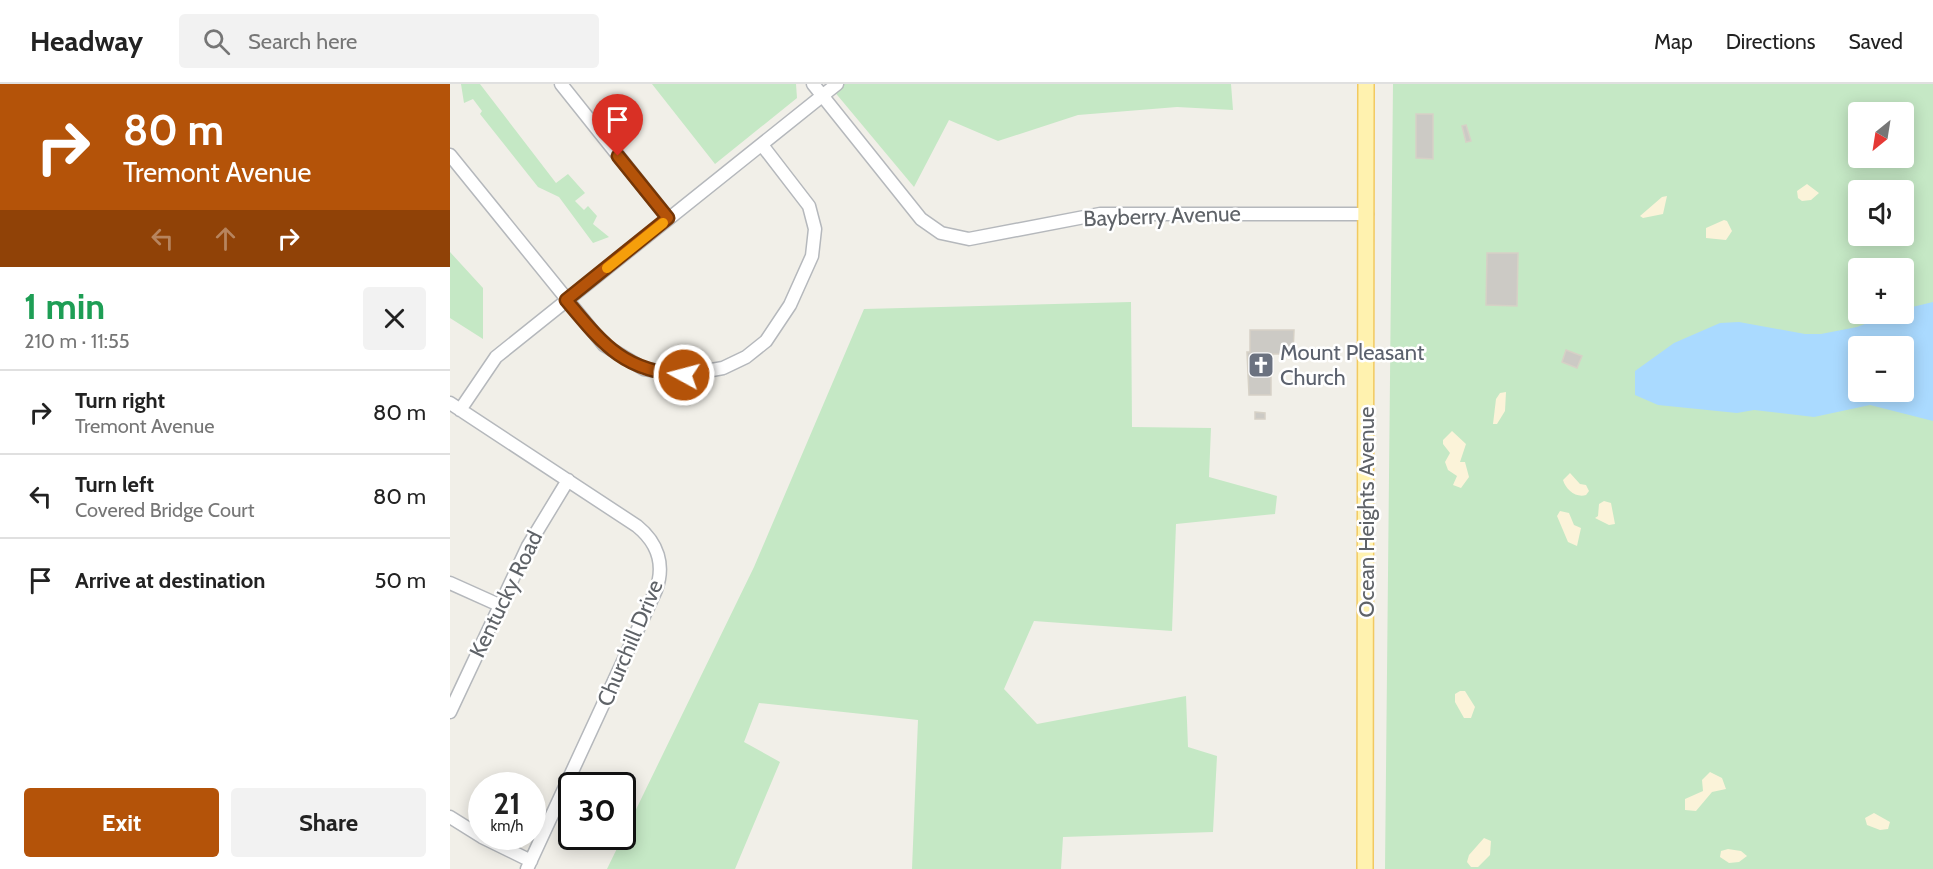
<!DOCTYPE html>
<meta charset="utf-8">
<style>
body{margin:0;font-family:Cabin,sans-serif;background:#f2f2f2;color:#222;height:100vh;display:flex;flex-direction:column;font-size:22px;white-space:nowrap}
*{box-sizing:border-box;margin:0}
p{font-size:20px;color:#767676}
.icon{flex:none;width:33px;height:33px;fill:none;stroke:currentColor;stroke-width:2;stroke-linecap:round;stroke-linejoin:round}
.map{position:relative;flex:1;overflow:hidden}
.side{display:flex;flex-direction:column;background:#fff;width:450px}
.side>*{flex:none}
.guide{background:#b45309;color:#fff;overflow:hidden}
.needle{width:39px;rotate:210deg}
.tools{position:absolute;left:1398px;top:18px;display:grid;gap:12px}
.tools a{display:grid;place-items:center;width:66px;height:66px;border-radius:6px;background:#fff;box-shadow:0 3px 15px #0003;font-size:30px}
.speed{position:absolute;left:18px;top:688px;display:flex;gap:12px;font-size:30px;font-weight:700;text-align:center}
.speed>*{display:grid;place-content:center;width:78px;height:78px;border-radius:50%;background:#fff;box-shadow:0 3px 15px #0003;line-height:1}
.speed small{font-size:15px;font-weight:400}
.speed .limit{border:3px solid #111;border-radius:9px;background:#fff;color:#111}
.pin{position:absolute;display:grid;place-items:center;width:51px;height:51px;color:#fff;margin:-62px -26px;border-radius:50% 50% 50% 0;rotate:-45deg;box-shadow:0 0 6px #0007}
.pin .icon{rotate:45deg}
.me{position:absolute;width:66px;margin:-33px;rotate:277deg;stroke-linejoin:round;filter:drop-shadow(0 0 4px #0008)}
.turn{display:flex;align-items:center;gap:21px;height:126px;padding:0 24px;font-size:27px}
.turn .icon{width:78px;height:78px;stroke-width:2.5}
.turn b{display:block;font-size:42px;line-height:51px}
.lanes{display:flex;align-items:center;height:57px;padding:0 24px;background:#0003;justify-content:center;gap:30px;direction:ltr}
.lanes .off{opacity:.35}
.round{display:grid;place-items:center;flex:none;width:63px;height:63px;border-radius:6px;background:#f2f2f2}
.overview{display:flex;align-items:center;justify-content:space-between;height:102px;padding:0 24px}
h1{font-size:36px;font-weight:700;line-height:45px;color:#1e9e55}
.cta{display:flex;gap:12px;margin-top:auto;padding:12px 24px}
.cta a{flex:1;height:69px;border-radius:6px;background:#b45309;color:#fff;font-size:24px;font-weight:700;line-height:69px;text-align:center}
.cta a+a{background:#f2f2f2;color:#222}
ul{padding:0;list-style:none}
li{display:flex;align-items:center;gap:18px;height:84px;padding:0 24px;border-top:2px solid #e0e0e0}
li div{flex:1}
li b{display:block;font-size:22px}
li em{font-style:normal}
header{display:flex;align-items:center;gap:36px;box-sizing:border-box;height:84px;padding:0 30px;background:#fff;border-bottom:2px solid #e0e0e0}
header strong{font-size:28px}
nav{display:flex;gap:33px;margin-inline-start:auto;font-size:21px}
.search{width:420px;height:54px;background:#f2f2f2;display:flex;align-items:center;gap:15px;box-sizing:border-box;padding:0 21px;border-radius:6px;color:#767676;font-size:22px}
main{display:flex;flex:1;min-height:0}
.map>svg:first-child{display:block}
</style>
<header>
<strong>Headway</strong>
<div class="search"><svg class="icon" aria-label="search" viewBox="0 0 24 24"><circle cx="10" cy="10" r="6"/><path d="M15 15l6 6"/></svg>Search here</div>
<nav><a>Map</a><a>Directions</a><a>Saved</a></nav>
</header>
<main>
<section class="side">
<div class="guide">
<div class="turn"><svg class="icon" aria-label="right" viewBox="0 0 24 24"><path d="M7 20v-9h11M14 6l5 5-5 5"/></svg><div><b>80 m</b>Tremont Avenue</div></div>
<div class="lanes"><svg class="icon off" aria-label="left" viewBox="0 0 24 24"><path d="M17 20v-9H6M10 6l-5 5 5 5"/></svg><svg class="icon off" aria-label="ahead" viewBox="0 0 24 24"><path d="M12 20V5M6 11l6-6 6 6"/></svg><svg class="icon" aria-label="right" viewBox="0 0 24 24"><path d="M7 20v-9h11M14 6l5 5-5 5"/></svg></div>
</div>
<div class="overview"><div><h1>1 min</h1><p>210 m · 11:55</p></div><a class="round"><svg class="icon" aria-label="close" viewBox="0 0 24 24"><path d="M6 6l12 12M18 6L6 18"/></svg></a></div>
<ul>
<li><svg class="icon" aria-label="right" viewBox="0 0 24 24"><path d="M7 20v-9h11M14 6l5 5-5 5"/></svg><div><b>Turn right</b><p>Tremont Avenue</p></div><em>80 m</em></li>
<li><svg class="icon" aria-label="left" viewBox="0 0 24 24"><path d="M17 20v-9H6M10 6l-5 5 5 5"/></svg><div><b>Turn left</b><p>Covered Bridge Court</p></div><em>80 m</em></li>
<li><svg class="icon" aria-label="arrive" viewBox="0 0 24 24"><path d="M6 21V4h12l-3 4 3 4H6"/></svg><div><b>Arrive at destination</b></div><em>50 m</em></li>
</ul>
<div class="cta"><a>Exit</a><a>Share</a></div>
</section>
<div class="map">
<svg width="1483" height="785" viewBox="0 0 1483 785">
<rect width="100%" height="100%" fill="#f1efe8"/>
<path fill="#c5e8c5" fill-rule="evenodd" d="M 11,0 L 30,0 L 106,99 L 118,90 L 135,109 L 125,117 L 134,126 L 138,122 L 147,132 L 143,140 L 159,153 L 143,159 L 109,113 L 88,103 L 30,30 L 32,27 L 23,15 L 14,19 Z
M 202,0 L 346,0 L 347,14 L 265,80 Z
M 378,0 L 781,0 L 783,26 L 727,23 L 628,31 L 548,57 L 499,36 L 464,103 Z
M 943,0 L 1483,0 L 1483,785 L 935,785 ZM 1408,28 L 1454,28 L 1454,74 L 1408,74 ZM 1408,106 L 1454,106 L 1454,152 L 1408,152 ZM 1408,184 L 1454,184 L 1454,230 L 1408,230 ZM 1408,262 L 1454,262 L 1454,308 L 1408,308 Z
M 0,168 L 33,204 L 33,255 L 0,234 Z
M 681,218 L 682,343 L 761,344 L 759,393 L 827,412 L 825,430 L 726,440 L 722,547 L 584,537 L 554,605 L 587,640 L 736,612 L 738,663 L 767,672 L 763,748 L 613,753 L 611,785 L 462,785 L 468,636 L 309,619 L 294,658 L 330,678 L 285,785 L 157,785 L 304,483 L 414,225 Z"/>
<path fill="#fbf3d9" d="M 1357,100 L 1369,109 L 1361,116 L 1352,117 L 1348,114 L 1347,107 Z
M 1217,112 L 1213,130 L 1193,134 L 1190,132 L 1212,113 Z
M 1274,136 L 1277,137 L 1282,147 L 1276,156 L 1256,154 L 1256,144 Z
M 1056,308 L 1055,327 L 1047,340 L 1043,340 L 1046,315 L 1050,309 Z
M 1002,347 L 1016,360 L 1010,378 L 1015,378 L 1019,393 L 1011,404 L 1003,401 L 1007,392 L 998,386 L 995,378 L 1000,369 L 993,360 L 993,356 Z
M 1120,389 L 1130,400 L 1136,401 L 1139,407 L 1136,411 C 1126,414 1116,406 1113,396 Z
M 1154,417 L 1161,419 L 1165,440 L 1159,441 L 1145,434 L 1148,432 L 1149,420 Z
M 1110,427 L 1119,429 L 1124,441 L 1131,444 L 1127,462 L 1118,458 L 1107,432 Z
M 1010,607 L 1015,607 L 1025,623 L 1021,634 L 1014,634 L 1005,618 L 1005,610 Z
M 1260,688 L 1272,694 L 1276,705 L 1262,708 L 1246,727 L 1235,726 L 1235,715 L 1253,707 L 1252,696 Z
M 1424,729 L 1440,738 L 1438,745 L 1430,746 L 1417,741 L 1415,734 Z
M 1034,754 L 1041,757 L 1040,771 L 1028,783 L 1021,783 L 1017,778 L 1019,771 Z
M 1278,765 L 1291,767 L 1297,772 L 1289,778 L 1279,779 L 1270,773 L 1271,767 Z"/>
<path fill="#aadaff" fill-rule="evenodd" d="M 1483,218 L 1483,337 L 1420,321 L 1364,333 L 1304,326 L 1287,329 L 1208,321 L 1185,311 L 1185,287 L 1224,259 L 1270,239 L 1289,238 L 1355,250 L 1371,250 L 1407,243 L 1441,230 L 1454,230 L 1454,225 ZM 1408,262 L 1454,262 L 1454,308 L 1408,308 Z"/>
<path fill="#cccac5" stroke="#d6d1c6" stroke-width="1.5" d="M 966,30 L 983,30 L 983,75 L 966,74 Z
M 1016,41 L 1021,57 L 1016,58 L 1012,42 Z
M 1037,169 L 1068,169 L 1067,222 L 1036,221 Z
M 800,246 L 844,246 L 843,270 L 823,270 L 821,274 L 821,311 L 799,311 L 797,268 L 800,268 Z
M 1116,266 L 1132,272 L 1127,284 L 1112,278 Z
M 805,328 L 815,329 L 815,335 L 805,335 Z"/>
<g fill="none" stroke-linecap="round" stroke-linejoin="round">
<g stroke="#b5b8bc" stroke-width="15">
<path id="minor" d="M 111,0 L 218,134
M 363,0 L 471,135 L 491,149 L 519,155 L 650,130 L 917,130
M 0,71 L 154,261 L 194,285 L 234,291 L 273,284 L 296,273 L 316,257 L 340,221 L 362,172 L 365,145 L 359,122 L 312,61
M 0,319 L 187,442 C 208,459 215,481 206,506 L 77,785
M 10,326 L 46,273 L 387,0
M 0,499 L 49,521
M 0,628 L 78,462 L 118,396
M 0,733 L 32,753
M 32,753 L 81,777"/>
</g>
<g stroke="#f2c960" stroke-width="18">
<path id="major" d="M 915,785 L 916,0"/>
</g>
<use href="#minor" stroke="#fff" stroke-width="12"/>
<use href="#major" stroke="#fff2af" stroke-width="15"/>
</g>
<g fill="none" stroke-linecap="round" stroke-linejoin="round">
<g stroke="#753606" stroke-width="15">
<path id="route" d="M 168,72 L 218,134 L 116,216 C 152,259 173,288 234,291"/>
</g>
<use href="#route" stroke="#b45309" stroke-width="10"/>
<path stroke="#f59e0b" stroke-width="10" d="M 157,184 L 213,139"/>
</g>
<defs>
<g id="church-square" transform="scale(1.35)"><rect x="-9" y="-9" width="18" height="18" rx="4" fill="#6b7280" stroke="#fff"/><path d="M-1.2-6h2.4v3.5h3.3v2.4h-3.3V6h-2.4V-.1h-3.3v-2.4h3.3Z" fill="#fff"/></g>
</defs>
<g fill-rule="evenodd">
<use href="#church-square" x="811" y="281"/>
</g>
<g text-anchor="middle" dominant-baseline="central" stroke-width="5" stroke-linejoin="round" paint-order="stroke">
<g font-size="22" fill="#5f6368" stroke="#fff">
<text transform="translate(712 132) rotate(-2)">Bayberry Avenue</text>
<text transform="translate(916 428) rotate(-90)">Ocean Heights Avenue</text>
<text transform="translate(56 510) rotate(-64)">Kentucky Road</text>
<text transform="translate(180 559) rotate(-67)">Churchill Drive</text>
</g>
<g font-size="22" fill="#5b616d" stroke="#fff" text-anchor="start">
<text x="830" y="268">Mount Pleasant<tspan x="830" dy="25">Church</tspan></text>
</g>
</g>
</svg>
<div class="tools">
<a><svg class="needle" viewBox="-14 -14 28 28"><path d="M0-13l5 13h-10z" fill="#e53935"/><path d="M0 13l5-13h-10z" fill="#767676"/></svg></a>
<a><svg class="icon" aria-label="sound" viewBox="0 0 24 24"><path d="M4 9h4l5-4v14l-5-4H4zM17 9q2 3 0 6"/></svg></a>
<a>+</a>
<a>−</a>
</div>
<div class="speed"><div>21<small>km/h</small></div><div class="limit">30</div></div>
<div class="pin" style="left:168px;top:72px;background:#d93025"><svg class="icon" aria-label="arrive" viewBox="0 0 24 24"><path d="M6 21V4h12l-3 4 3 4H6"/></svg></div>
<svg class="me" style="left:234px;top:291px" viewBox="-20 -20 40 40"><circle r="17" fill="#b45309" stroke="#fff" stroke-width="3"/><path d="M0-11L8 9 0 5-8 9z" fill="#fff"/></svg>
</div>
</main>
